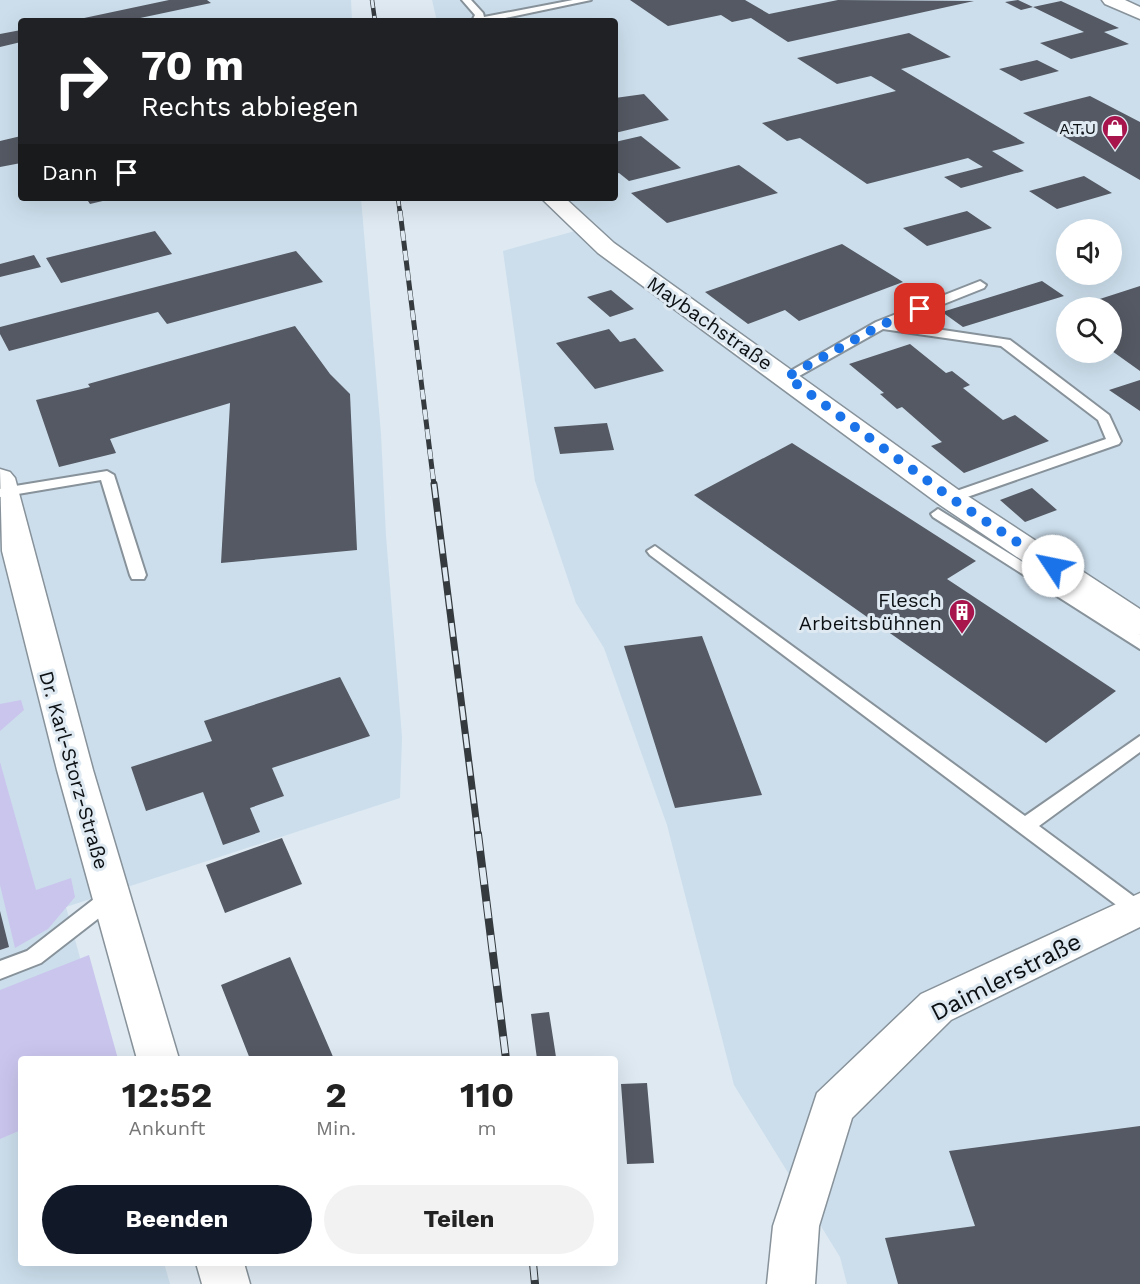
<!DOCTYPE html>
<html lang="de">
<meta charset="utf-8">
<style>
body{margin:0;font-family:"Work Sans",sans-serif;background:#f2f2f2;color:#222;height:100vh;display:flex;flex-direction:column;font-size:22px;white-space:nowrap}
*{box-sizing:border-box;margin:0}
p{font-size:20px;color:#767676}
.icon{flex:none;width:33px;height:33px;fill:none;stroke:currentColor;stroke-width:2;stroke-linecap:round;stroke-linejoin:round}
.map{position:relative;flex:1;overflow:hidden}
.panel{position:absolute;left:18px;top:1056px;width:600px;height:210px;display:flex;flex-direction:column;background:#fff;border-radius:6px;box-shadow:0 6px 24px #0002}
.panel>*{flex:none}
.guide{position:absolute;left:18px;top:18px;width:600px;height:183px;border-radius:6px;box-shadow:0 6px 24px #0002;background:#202124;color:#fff;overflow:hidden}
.fabs{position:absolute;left:1056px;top:219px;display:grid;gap:12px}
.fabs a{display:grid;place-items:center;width:66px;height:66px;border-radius:50%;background:#fff;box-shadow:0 6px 24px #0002;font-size:30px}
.pin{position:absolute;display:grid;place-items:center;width:51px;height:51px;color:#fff;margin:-26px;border-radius:12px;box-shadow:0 3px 9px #0006}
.me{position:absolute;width:66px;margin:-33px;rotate:304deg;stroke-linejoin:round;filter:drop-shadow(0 0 4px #0008)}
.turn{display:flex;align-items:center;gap:21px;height:126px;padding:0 24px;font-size:27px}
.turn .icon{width:78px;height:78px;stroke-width:2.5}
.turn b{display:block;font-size:42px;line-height:51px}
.then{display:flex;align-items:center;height:57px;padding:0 24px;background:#0003;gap:12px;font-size:22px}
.eta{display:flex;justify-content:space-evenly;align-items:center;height:102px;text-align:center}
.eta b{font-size:36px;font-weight:700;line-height:42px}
.button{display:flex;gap:12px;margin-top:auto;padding:12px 24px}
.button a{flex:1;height:69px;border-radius:36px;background:#111827;color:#fff;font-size:24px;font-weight:700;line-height:69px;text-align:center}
.button a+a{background:#f2f2f2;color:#222}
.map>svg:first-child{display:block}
</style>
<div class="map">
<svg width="1140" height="1284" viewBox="0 0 1140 1284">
<rect width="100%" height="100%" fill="#dee9f2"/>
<path fill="#ccdeec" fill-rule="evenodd" d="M 0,0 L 351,0 L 352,21 L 21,21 L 21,198 L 361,198 L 381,434 L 386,536 L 402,737 L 400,798 L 66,907 L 108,1059 L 21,1059 L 21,1263 L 164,1263 L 170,1284 L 0,1284 Z
M 432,0 L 1140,0 L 1140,1284 L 847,1284 L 840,1257 L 734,1085 L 667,825 L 604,648 L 576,603 L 535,481 L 503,251 L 597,225 L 565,198 L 615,198 L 615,21 L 437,21 ZM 1066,230 L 1112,230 L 1112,274 L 1066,274 ZM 1066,308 L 1112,308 L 1112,352 L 1066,352 Z"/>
<path fill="#cac5ed" d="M 21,700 L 24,710 L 0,731 L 0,704 Z
M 0,762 L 36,890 L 71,878 L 75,897 L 48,929 L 15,948 L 0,885 Z
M 89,955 L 118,1059 L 21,1059 L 21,1130 L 0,1139 L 0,990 Z"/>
<path fill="#545963" d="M 169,0 L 207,0 L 211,3 L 126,21 L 70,21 Z
M 630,0 L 745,0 L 769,14 L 838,0 L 974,1 L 788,42 L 751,18 L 732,22 L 721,15 L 668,26 Z
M 1018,0 L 1033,7 L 1061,1 L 1119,28 L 1104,32 L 1129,44 L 1071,59 L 1040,43 L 1084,32 L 1033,7 L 1021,10 L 1005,2 Z
M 21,30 L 21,42 L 0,47 L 0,34 Z
M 909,33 L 951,57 L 901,69 L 1025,143 L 992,151 L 1024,171 L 961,188 L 944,177 L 983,167 L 968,158 L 867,184 L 800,138 L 787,141 L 762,123 L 896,91 L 871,76 L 837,84 L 797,58 Z
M 1037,60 L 1059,71 L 1021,81 L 999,69 Z
M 644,94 L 669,120 L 615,133 L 615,98 Z
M 1090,96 L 1140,122 L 1140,180 L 1023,113 Z
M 21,136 L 21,163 L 0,167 L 0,141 Z
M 641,136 L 681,168 L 629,181 L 619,173 L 615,174 L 615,142 Z
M 739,165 L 778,193 L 667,223 L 631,193 Z
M 1084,176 L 1112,193 L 1057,209 L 1029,191 Z
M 86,198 L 111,198 L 111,199 L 90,204 Z
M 967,211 L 992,228 L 927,246 L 903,228 Z
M 155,231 L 172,254 L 61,283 L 46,258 Z
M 842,244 L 903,282 L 799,321 L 785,310 L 748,324 L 705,292 Z
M 296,251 L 323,282 L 167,324 L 158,312 L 9,351 L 0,334 L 0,327 Z
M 34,255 L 41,267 L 0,277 L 0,264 Z
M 1042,281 L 1064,296 L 963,327 L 942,312 Z
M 1140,286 L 1140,371 L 1112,351 L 1112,308 L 1075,307 Z
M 611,290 L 634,309 L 610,317 L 587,297 Z
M 295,326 L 330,374 L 350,394 L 357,550 L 221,563 L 230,403 L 110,439 L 116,453 L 59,467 L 36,400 L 90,387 L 88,384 Z
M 609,329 L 620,342 L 635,338 L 664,371 L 595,389 L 556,343 Z
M 910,344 L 946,373 L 952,371 L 970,385 L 963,388 L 1003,420 L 1015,415 L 1049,441 L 964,473 L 931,446 L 942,442 L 902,407 L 897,409 L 880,394 L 884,393 L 849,364 Z
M 1140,380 L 1140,411 L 1109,390 Z
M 607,423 L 614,450 L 560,454 L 554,427 Z
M 792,443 L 976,561 L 947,579 L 1116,691 L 1046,743 L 694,495 Z
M 1032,488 L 1057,510 L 1025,522 L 1000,500 Z
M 702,636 L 762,795 L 675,808 L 624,646 Z
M 340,677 L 370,736 L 272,768 L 284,796 L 250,808 L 260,832 L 223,845 L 203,792 L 146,811 L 131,767 L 212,741 L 204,721 Z
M 282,838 L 302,884 L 225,913 L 206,865 Z
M 0,911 L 9,947 L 0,950 Z
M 290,957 L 334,1059 L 250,1059 L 221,985 Z
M 549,1012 L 556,1057 L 537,1059 L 531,1014 Z
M 647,1083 L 654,1163 L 627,1164 L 621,1084 Z
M 1140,1126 L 1140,1284 L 898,1284 L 885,1238 L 975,1226 L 949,1151 Z"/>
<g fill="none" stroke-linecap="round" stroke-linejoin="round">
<g stroke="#87929a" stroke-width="4">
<path id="lane" d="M 462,0 L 471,0 L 483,13 L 484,17 L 573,0 L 591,0 L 491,21 L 472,21 L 475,15 Z
M 980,281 L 986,285 L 984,288 L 896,323 L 1010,340 L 1109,415 L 1121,441 L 1119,444 L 950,503 L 945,501 L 943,498 L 945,495 L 1106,439 L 1098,420 L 1001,346 L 883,329 L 792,380 L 782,380 L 780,377 L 876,322 Z
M 107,471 L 114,475 L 146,575 L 144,579 L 132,579 L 130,575 L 101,480 L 0,497 L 0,489 L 3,488 Z
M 938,509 L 1140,635 L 1140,649 L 933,517 L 931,514 Z
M 655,546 L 1025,816 L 1140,736 L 1140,752 L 1039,826 L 1140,901 L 1140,917 L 1131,916 L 650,555 L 647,551 Z
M 110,890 L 117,892 L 120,898 L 117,904 L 41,963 L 0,979 L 0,961 L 27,951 L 103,892 Z"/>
</g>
<g stroke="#87929a" stroke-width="3">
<path id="street" d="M 541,198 L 565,198 L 614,243 L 960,491 L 1140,609 L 1140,635 L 1128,632 L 940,505 L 598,253 Z
M 0,469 L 10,472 L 15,478 L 93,770 L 179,1059 L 137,1059 L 57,770 L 2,551 Z
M 1140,893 L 1140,927 L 951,1020 L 852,1118 L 819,1226 L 815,1284 L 767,1284 L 773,1226 L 817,1093 L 921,994 Z
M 196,1263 L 244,1263 L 250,1284 L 202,1284 Z"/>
</g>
<g stroke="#87929a" stroke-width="3">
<path id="secondary" d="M 1102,0 L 1125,0 L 1140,7 L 1140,19 L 1105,4 Z"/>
</g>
<use href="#lane" fill="#fff" fill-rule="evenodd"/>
<use href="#street" fill="#fff" fill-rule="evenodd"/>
<use href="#secondary" fill="#fff" fill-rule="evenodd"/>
<g stroke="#343a3e" stroke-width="4.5">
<path id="rail-far3" d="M 372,0 L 375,21
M 398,198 L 400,213"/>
</g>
<g stroke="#343a3e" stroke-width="5">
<path id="rail-far2" d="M 400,211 L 434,485"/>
</g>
<g stroke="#343a3e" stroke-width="7">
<path id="rail-far1" d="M 434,484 L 478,835"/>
</g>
<g stroke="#343a3e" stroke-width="8">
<path id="rail" d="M 478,834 L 506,1059
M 533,1263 L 535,1284"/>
</g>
<use href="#rail-far3" stroke="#dee9f2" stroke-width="3" stroke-dasharray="8" stroke-linecap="butt"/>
<use href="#rail-far2" stroke="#dee9f2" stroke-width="4" stroke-dasharray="10" stroke-linecap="butt"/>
<use href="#rail-far1" stroke="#dee9f2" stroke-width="4.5" stroke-dasharray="14" stroke-linecap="butt"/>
<use href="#rail" stroke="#dee9f2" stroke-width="6" stroke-dasharray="17" stroke-linecap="butt"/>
</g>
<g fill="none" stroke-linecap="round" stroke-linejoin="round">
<path stroke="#1a73e8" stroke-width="10" stroke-dasharray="0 18" d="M 920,309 L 881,325 L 787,377 L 951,498 L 1053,566"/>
</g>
<defs>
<g id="shop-pin" transform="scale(1.35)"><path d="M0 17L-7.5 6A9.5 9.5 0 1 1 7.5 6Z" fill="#a8154d" stroke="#dee9f2"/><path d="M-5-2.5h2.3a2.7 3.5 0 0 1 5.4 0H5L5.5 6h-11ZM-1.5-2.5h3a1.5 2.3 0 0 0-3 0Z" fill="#fff"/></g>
<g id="building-pin" transform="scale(1.35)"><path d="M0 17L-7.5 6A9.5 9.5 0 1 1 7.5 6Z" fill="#a8154d" stroke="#dee9f2"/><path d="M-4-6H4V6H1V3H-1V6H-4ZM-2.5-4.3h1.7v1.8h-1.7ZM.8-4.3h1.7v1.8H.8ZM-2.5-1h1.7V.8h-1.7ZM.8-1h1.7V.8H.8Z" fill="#fff"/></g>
</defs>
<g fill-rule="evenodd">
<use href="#shop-pin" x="1115" y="128"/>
<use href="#building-pin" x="962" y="612"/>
</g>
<g text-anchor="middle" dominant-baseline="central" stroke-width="6" stroke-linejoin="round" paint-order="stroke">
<g font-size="16" fill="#0c1013" stroke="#dee9f2" text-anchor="end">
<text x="1096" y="128">A.T.U</text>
</g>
<g font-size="20" fill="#0c1013" stroke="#dee9f2">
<text transform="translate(710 323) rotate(35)">Maybachstraße</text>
<text transform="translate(74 770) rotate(74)">Dr. Karl-Storz-Straße</text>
</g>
<g font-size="20" fill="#0c1013" stroke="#dee9f2" text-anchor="end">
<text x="942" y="600">Flesch<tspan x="942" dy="23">Arbeitsbühnen</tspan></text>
</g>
<g font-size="24" fill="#0c1013" stroke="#dee9f2">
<text transform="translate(1006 977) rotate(-27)">Daimlerstraße</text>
</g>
</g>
</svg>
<div class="fabs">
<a><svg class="icon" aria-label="sound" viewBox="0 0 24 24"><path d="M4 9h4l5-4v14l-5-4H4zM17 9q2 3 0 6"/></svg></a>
<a><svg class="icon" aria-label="search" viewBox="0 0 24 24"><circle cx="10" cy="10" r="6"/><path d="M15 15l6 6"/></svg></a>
</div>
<div class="pin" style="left:920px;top:309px;background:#d93025"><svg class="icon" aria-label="arrive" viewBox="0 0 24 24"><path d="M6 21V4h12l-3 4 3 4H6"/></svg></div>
<svg class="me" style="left:1053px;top:566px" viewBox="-20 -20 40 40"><circle r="19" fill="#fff"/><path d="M0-13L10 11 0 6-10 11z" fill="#1a73e8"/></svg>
<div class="guide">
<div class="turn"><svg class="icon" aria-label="right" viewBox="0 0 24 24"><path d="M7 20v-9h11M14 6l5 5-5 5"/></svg><div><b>70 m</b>Rechts abbiegen</div></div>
<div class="then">Dann<svg class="icon" aria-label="arrive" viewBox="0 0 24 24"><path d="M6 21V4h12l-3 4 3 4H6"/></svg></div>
</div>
<section class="panel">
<div class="eta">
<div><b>12:52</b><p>Ankunft</p></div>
<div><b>2</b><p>Min.</p></div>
<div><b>110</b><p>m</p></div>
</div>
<div class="button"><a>Beenden</a><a>Teilen</a></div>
</section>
</div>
